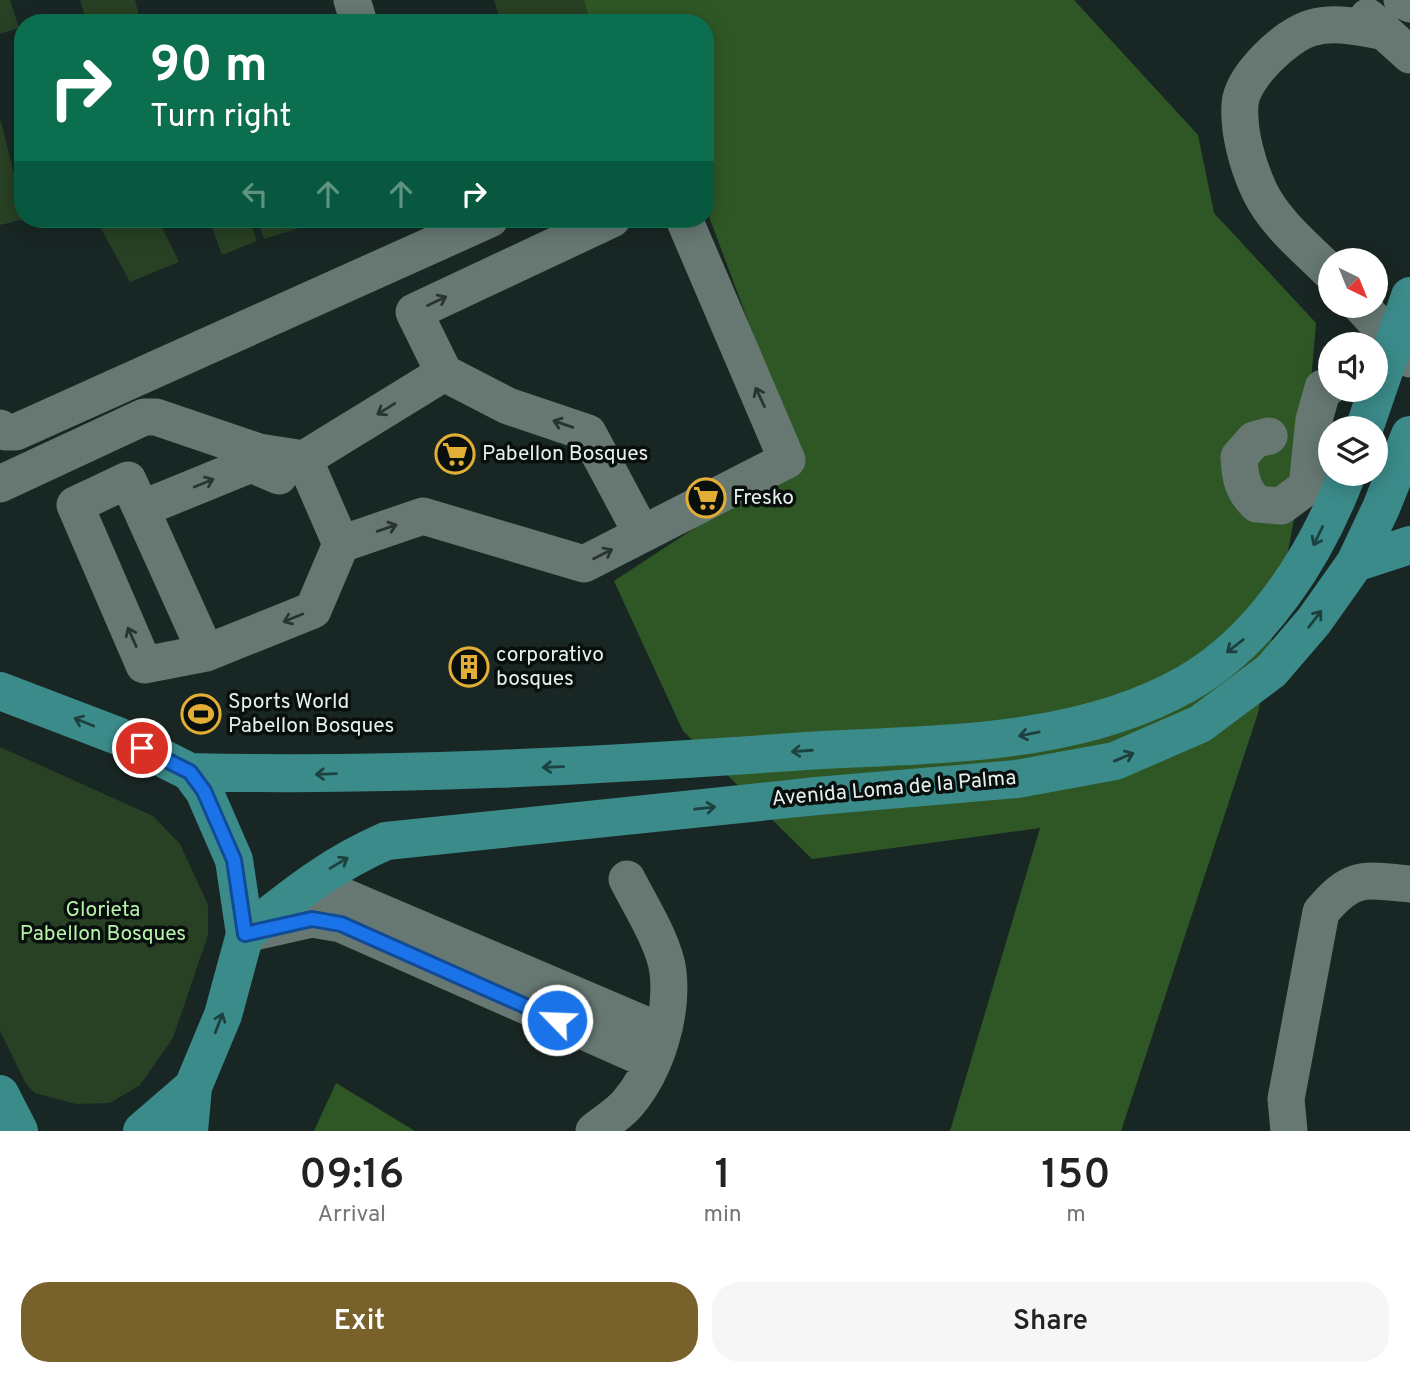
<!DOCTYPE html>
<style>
body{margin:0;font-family:Overpass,sans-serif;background:#f6f6f6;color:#222;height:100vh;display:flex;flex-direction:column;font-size:26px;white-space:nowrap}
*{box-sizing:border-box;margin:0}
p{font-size:23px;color:#767676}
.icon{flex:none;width:38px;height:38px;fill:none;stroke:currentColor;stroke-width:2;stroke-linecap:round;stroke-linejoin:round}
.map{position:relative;height:1131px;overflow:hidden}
.details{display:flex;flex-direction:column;background:#fff;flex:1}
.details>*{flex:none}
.top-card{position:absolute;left:14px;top:14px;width:700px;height:214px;border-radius:28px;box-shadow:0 4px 18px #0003;background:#0b6e4f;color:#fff;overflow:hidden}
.needle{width:46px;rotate:137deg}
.tools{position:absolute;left:1318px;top:248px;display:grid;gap:14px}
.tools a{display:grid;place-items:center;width:70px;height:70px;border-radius:50%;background:#fff;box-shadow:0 4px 18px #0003;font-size:35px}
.pin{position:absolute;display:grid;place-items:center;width:60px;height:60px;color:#fff;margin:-30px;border:4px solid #fff;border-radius:50%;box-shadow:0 2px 7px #0007}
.me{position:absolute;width:77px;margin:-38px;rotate:294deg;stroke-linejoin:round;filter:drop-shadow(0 0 5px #0008)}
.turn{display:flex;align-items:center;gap:24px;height:147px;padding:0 21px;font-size:32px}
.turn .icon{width:91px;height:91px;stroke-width:2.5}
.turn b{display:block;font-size:49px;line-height:60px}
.lanes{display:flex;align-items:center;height:66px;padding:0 21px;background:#0003;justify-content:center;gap:35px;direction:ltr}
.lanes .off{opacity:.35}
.eta{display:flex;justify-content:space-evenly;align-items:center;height:119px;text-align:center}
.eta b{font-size:42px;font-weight:600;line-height:49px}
.action{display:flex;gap:14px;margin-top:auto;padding:14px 21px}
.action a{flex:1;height:80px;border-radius:28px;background:#79612b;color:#fff;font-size:28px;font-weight:600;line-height:80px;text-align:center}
.action a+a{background:#f6f6f6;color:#222}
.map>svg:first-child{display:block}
</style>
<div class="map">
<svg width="1410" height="1131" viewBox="0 0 1410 1131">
<rect width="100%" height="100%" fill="#192724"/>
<path fill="#284023" d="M 0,0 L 10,0 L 19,28 L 0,34 Z
M 80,0 L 135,0 L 141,23 L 87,23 Z
M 494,0 L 606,0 L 613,23 L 501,23 Z
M 1,121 L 25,219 L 0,225 L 0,122 Z
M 96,219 L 158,219 L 179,262 L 130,282 Z
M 209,219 L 249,219 L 257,241 L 222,255 Z
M 257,219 L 328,219 L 264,239 Z
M 0,747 L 153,816 L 180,844 L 208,905 L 208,935 L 173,1038 L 140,1085 L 110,1103 L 76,1104 L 35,1093 L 26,1084 L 0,1031 Z"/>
<path fill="#2f5726" d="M 584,0 L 1074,0 L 1198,135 L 1214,213 L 1316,323 L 1304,465 L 1258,713 L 1121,1131 L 950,1131 L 1040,828 L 812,859 L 683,731 L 614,581 L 800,459 L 705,206 L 705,23 L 591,23 Z
M 336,1083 L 415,1131 L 314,1131 Z"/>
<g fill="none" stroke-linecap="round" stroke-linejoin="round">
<path stroke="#677873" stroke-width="37" d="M 352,0 L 359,23
M 1402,0 L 1410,4
M 1368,17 L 1410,55
M 612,219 L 414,312 L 444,373 L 508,406 L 588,433 L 642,534
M 1330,272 C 1306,248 1275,223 1260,192 C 1248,167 1238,132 1240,104 C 1242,77 1286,35 1311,28 C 1335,21 1360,27 1385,32
M 1361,306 L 1410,359
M 0,428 L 5,432 L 16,432 L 490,219
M 1269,436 L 1254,440 L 1239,457 C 1240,477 1242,490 1257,504 L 1281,506 L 1307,487 L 1314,420 L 1323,388 L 1330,386
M 304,459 L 341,544 L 423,516 L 584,564 L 787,460 L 684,219
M 0,484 L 144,417 L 156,417 L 259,452 L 304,459 L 444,373
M 141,509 L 251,464 L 279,476
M 206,653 L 128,480 L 75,505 L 144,665 L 206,653 L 313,610 L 341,544
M 312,919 L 323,903 L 340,895 L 662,1032
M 245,934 L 312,919 L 341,924 L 653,1062
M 594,1131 C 605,1122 619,1114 628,1103 C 656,1070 673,1016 668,972 C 665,944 640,905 627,879
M 1289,1131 L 1286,1099 L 1321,912 C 1353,874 1364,880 1410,884"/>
<path stroke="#3b8b8a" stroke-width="38" d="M 1364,429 L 1410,296
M 1355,563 L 1410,545
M 0,691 L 118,736 L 190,772 L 204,791 L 234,860 L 245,934 L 223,1015 L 193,1087 L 189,1131
M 190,772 C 391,777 592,766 792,752 C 922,743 1069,750 1186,684 C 1263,640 1316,555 1347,474
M 245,934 C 293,896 329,866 386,841 L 817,796 L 1017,779 L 1115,761 L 1200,724 L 1271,671 L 1314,621 L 1355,563 L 1381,508 L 1410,435
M 0,1094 L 19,1131
M 142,1131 L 193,1087"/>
</g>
<defs><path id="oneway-shaft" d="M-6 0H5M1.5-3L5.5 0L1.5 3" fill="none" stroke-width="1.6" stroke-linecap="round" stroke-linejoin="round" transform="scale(1.75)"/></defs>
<g stroke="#293431">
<use href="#oneway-shaft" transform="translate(437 301) rotate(-25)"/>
<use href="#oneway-shaft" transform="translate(760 397) rotate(-115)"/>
<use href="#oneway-shaft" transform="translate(386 409) rotate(148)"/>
<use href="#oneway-shaft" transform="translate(563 424) rotate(-161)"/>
<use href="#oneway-shaft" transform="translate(204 483) rotate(-22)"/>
<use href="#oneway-shaft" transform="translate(387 528) rotate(-19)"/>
<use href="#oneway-shaft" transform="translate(603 554) rotate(-27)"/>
<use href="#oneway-shaft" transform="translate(293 618) rotate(158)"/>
<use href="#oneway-shaft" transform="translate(132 637) rotate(-114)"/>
</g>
<g stroke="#1c413f">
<use href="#oneway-shaft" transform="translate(1318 536) rotate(116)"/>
<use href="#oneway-shaft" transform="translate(1315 619) rotate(-52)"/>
<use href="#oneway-shaft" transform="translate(1235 646) rotate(142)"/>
<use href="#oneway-shaft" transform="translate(84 722) rotate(-158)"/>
<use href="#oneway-shaft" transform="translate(1029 734) rotate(168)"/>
<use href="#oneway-shaft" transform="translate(802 751) rotate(176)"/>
<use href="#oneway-shaft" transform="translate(1124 757) rotate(-23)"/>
<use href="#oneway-shaft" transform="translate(553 767) rotate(178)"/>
<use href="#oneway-shaft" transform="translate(326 774) rotate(178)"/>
<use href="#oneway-shaft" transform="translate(705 808) rotate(-6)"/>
<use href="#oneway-shaft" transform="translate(339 863) rotate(-31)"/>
<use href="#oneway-shaft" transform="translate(219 1023) rotate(-69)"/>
</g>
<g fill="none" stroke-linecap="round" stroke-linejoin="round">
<g stroke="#114b97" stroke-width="18">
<path id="route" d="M 142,748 L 190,772 L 204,791 L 234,860 L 245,934 L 312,919 L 341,924 L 557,1020"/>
</g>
<use href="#route" stroke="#1a73e8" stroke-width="12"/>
</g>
<defs>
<g id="supermarket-ring" transform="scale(2.0125)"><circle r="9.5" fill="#080f0d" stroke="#e3ae35" stroke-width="1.5"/><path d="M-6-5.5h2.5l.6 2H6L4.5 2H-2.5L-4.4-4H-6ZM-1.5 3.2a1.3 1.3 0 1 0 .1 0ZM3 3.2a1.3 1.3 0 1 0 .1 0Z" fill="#e3ae35"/></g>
<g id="building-ring" transform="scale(2.0125)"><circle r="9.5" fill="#080f0d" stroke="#e3ae35" stroke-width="1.5"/><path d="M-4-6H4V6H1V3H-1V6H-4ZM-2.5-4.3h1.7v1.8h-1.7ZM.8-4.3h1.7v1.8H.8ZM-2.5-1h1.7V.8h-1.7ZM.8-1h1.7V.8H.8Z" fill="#e3ae35"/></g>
<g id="stadium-ring" transform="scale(2.0125)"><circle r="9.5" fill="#080f0d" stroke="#e3ae35" stroke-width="1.5"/><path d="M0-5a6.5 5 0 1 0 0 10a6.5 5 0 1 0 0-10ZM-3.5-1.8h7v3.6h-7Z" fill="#e3ae35"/></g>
</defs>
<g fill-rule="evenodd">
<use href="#supermarket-ring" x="455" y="454"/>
<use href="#supermarket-ring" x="706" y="498"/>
<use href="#building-ring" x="469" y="667"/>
<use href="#stadium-ring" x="201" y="714"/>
</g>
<g text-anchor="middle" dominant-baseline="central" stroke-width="7" stroke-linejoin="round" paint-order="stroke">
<g font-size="21" fill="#e7f0ee" stroke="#080f0d" text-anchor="start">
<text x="482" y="454">Pabellon Bosques</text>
<text x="733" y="498">Fresko</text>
<text x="496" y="655">corporativo<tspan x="496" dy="24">bosques</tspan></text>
<text x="228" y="702">Sports World<tspan x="228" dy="24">Pabellon Bosques</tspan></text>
</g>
<g font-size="21" fill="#e7f0ee" stroke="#080f0d">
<text transform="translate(894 789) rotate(-5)">Avenida Loma de la Palma</text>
</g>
<g font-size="21" fill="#b6f3a8" stroke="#080f0d">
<text x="103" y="910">Glorieta<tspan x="103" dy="24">Pabellon Bosques</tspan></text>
</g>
</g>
</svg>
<div class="tools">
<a><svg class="needle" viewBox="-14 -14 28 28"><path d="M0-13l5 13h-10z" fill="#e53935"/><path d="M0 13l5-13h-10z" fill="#767676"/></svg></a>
<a><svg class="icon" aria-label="sound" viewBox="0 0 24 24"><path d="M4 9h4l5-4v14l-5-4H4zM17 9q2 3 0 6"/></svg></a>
<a><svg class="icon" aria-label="layers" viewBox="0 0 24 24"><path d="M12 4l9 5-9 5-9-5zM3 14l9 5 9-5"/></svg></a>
</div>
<div class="pin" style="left:142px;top:748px;background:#d93025"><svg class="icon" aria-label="arrive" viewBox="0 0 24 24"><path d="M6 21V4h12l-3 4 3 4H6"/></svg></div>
<svg class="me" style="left:557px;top:1020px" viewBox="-20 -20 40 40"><circle r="17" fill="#1a73e8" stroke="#fff" stroke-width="3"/><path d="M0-11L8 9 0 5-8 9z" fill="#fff"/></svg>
<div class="top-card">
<div class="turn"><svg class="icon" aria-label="right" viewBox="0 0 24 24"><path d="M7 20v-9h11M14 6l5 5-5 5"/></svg><div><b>90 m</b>Turn right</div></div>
<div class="lanes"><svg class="icon off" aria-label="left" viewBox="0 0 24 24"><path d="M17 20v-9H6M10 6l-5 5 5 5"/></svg><svg class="icon off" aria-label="ahead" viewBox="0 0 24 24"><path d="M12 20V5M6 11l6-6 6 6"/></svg><svg class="icon off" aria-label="ahead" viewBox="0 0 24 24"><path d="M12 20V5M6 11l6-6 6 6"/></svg><svg class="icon" aria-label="right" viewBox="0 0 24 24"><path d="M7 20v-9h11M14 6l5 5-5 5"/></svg></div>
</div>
</div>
<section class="details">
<div class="eta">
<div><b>09:16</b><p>Arrival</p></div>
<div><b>1</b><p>min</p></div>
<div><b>150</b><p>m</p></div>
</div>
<div class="action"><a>Exit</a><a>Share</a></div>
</section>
